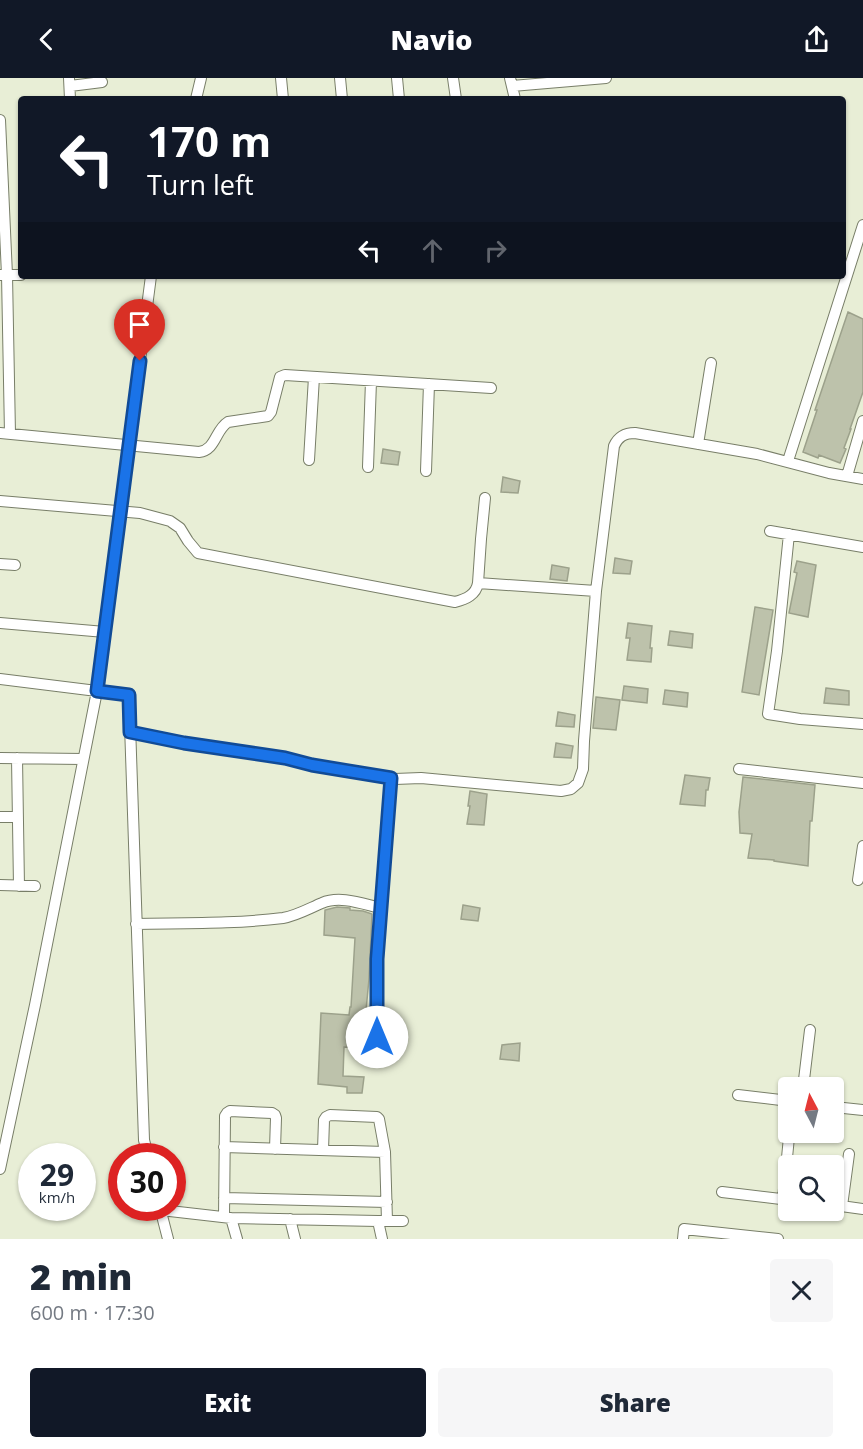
<!DOCTYPE html>
<meta charset="utf-8">
<style>
body{margin:0;font-family:"Open Sans",sans-serif;background:#f6f6f7;color:#1f2937;height:100vh;display:flex;flex-direction:column;font-size:22px;white-space:nowrap}
*{box-sizing:border-box;margin:0}
p{font-size:20px;color:#747a83}
.icon{flex:none;width:33px;height:33px;fill:none;stroke:currentColor;stroke-width:2;stroke-linecap:round;stroke-linejoin:round}
.map{position:relative;height:1161px;overflow:hidden}
.details{display:flex;flex-direction:column;background:#fff;flex:1}
.details>*{flex:none}
.banner{position:absolute;left:18px;top:18px;width:828px;height:183px;border-radius:6px;box-shadow:0 2px 4px #0004;background:#111827;color:#fff;overflow:hidden}
.needle{width:39px;rotate:353deg}
.fabs{position:absolute;left:778px;top:999px;display:grid;gap:12px}
.fabs a{display:grid;place-items:center;width:66px;height:66px;border-radius:6px;background:#fff;box-shadow:0 2px 4px #0004;font-size:30px}
.speed{position:absolute;left:18px;top:1065px;display:flex;gap:12px;font-size:30px;font-weight:700;text-align:center}
.speed>*{display:grid;place-content:center;width:78px;height:78px;border-radius:50%;background:#fff;box-shadow:0 2px 4px #0004;line-height:1}
.speed small{font-size:15px;font-weight:400}
.speed .limit{border:9px solid #d22;background:#fff;color:#111}
.pin{position:absolute;display:grid;place-items:center;width:51px;height:51px;color:#fff;margin:-62px -26px;border-radius:50% 50% 50% 0;rotate:-45deg;box-shadow:0 0 6px #0007}
.pin .icon{rotate:45deg}
.me{position:absolute;width:66px;margin:-33px;rotate:0deg;stroke-linejoin:round;filter:drop-shadow(0 0 4px #0008)}
.turn{display:flex;align-items:center;gap:21px;height:126px;padding:0 30px;font-size:27px}
.turn .icon{width:78px;height:78px;stroke-width:2.5}
.turn b{display:block;font-size:42px;line-height:51px}
.lanes{display:flex;align-items:center;height:57px;padding:0 30px;background:#0003;justify-content:center;gap:30px;direction:ltr}
.lanes .off{opacity:.35}
.round{display:grid;place-items:center;flex:none;width:63px;height:63px;border-radius:6px;background:#f6f6f7}
.headline{display:flex;align-items:center;justify-content:space-between;height:102px;padding:0 30px}
h1{font-size:36px;font-weight:800;line-height:45px}
.cta{display:flex;gap:12px;margin-top:auto;padding:12px 30px}
.cta a{flex:1;height:69px;border-radius:6px;background:#111827;color:#fff;font-size:24px;font-weight:800;line-height:69px;text-align:center}
.cta a+a{background:#f6f6f7;color:#1f2937}
header{display:flex;justify-content:space-between;align-items:center;height:78px;padding:0 30px;background:#111827;color:#fff;font-size:27px;font-weight:800}
.map>svg:first-child{display:block}
</style>
<header><svg class="icon" aria-label="back" viewBox="0 0 24 24"><path d="M15 5l-7 7 7 7"/></svg>Navio<svg class="icon" aria-label="share" viewBox="0 0 24 24"><path d="M12 15V3M7 8l5-5 5 5M5 13v7h14v-7"/></svg></header>
<div class="map">
<svg width="863" height="1161" viewBox="0 0 863 1161">
<rect width="100%" height="100%" fill="#e8eed6"/>
<path fill="#bdc2ab" stroke="#9ca18b" stroke-width="1.5" d="M 848,234 L 863,241 L 863,314 L 850,351 L 851,351 L 844,370 L 846,371 L 840,385 L 819,377 L 818,380 L 803,374 L 817,332 L 815,332 Z
M 383,371 L 400,374 L 398,387 L 381,385 Z
M 503,399 L 520,403 L 518,415 L 501,414 Z
M 615,480 L 632,483 L 630,496 L 613,495 Z
M 797,483 L 816,487 L 808,539 L 789,535 L 797,495 L 794,494 Z
M 552,487 L 569,490 L 567,503 L 550,501 Z
M 755,529 L 773,532 L 759,617 L 742,614 Z
M 628,545 L 652,548 L 650,570 L 652,570 L 651,584 L 627,582 L 630,560 L 626,560 Z
M 670,553 L 693,556 L 692,570 L 668,567 Z
M 624,608 L 648,611 L 647,625 L 622,622 Z
M 826,610 L 849,613 L 849,627 L 824,625 Z
M 665,612 L 688,615 L 687,629 L 663,626 Z
M 596,619 L 620,622 L 616,652 L 593,650 Z
M 558,634 L 575,637 L 574,649 L 556,648 Z
M 556,665 L 573,668 L 571,680 L 554,679 Z
M 685,697 L 710,700 L 708,712 L 706,712 L 705,728 L 680,726 Z
M 743,699 L 815,707 L 812,743 L 810,743 L 808,788 L 774,783 L 774,782 L 748,780 L 752,756 L 740,755 L 739,734 Z
M 470,713 L 487,716 L 484,747 L 467,746 L 470,728 L 468,728 Z
M 463,827 L 480,830 L 478,843 L 461,841 Z
M 337,829 L 350,830 L 350,832 L 363,833 L 372,836 L 369,901 L 364,953 L 366,954 L 364,970 L 344,969 L 343,998 L 364,999 L 362,1015 L 347,1015 L 347,1009 L 318,1006 L 321,935 L 349,937 L 350,929 L 351,929 L 355,860 L 324,857 L 325,832 Z
M 520,965 L 519,983 L 500,981 L 502,967 Z"/>
<g fill="none" stroke-linecap="round" stroke-linejoin="round">
<g stroke="#787e68" stroke-width="12">
<path id="minor" d="M 69,0 L 70,21
M 281,0 L 283,21
M 340,0 L 342,21
M 397,0 L 399,21
M 453,0 L 456,21
M 510,0 L 515,21
M 70,8 L 102,4
M 512,8 L 606,0
M 196,21 L 201,0
M 0,42 L 7,197 L 0,197
M 0,355 L 199,374 C 216,372 215,352 228,344 L 268,338 L 271,334 L 280,299 L 285,297 L 491,310
M 10,356 L 7,197 L 21,197
M 698,366 L 711,285
M 309,382 L 314,299
M 788,383 L 863,147
M 368,389 L 371,303
M 426,393 L 429,306
M 847,398 L 863,343
M 0,423 L 140,435 L 170,443 L 180,450 L 188,463 L 198,475 L 455,524 C 466,521 476,517 478,505 L 596,513
M 770,453 L 863,469
M 789,456 L 777,573 L 768,636 L 800,641 L 863,646
M 0,486 L 15,487
M 478,505 L 481,461 L 485,420
M 0,545 L 105,554
M 0,601 L 129,617 L 144,1062 L 148,1078
M 130,654 L 184,665 L 285,680 L 312,687 L 395,701 L 421,700 L 561,713 L 571,711 L 578,705 L 583,691 L 584,663 L 596,513 L 614,368 C 618,359 624,355 635,355 L 757,376 L 829,395 L 863,401
M 0,680 L 83,681
M 17,680 L 19,808
M 739,691 L 863,705
M 0,739 L 18,739
M 858,802 L 863,768
M 0,807 L 35,808
M 136,846 C 185,845 235,846 283,840 C 296,838 310,830 322,825 C 340,817 363,826 381,830
M 377,959 L 377,881 L 391,700
M 803,1010 L 810,952
M 738,1017 L 789,1023
M 834,1029 L 863,1032
M 224,1069 L 385,1074
M 323,1072 L 324,1042 L 326,1039 L 330,1037 L 377,1039 L 379,1041 L 385,1074 L 387,1143
M 0,1091 L 35,927 L 97,613 L 151,198
M 722,1114 L 789,1122
M 224,1120 L 387,1124
M 783,1121 L 789,1059
M 834,1127 L 863,1131
M 842,1128 L 849,1076
M 160,1130 L 168,1161
M 161,1132 L 231,1140 L 378,1143 L 403,1143
M 224,1139 L 225,1038 L 227,1035 L 230,1033 L 272,1035 L 275,1037 L 276,1040 L 275,1071
M 231,1140 L 237,1161
M 290,1141 L 295,1161
M 378,1143 L 382,1161
M 683,1161 L 684,1151 L 778,1161"/>
</g>
<use href="#minor" stroke="#fff" stroke-width="10"/>
</g>
<g fill="none" stroke-linecap="round" stroke-linejoin="round">
<g stroke="#114b97" stroke-width="15">
<path id="route" d="M 140,283 L 97,613 L 129,617 L 130,654 L 184,665 L 285,680 L 312,687 L 391,700 L 377,881 L 377,959"/>
</g>
<use href="#route" stroke="#1a73e8" stroke-width="10"/>
</g>
</svg>
<div class="fabs">
<a><svg class="needle" viewBox="-14 -14 28 28"><path d="M0-13l5 13h-10z" fill="#e53935"/><path d="M0 13l5-13h-10z" fill="#747a83"/></svg></a>
<a><svg class="icon" aria-label="search" viewBox="0 0 24 24"><circle cx="10" cy="10" r="6"/><path d="M15 15l6 6"/></svg></a>
</div>
<div class="speed"><div>29<small>km/h</small></div><div class="limit">30</div></div>
<div class="pin" style="left:140px;top:283px;background:#d93025"><svg class="icon" aria-label="arrive" viewBox="0 0 24 24"><path d="M6 21V4h12l-3 4 3 4H6"/></svg></div>
<svg class="me" style="left:377px;top:959px" viewBox="-20 -20 40 40"><circle r="19" fill="#fff"/><path d="M0-13L10 11 0 6-10 11z" fill="#1a73e8"/></svg>
<div class="banner">
<div class="turn"><svg class="icon" aria-label="left" viewBox="0 0 24 24"><path d="M17 20v-9H6M10 6l-5 5 5 5"/></svg><div><b>170 m</b>Turn left</div></div>
<div class="lanes"><svg class="icon" aria-label="left" viewBox="0 0 24 24"><path d="M17 20v-9H6M10 6l-5 5 5 5"/></svg><svg class="icon off" aria-label="ahead" viewBox="0 0 24 24"><path d="M12 20V5M6 11l6-6 6 6"/></svg><svg class="icon off" aria-label="right" viewBox="0 0 24 24"><path d="M7 20v-9h11M14 6l5 5-5 5"/></svg></div>
</div>
</div>
<section class="details">
<div class="headline"><div><h1>2 min</h1><p>600 m · 17:30</p></div><a class="round"><svg class="icon" aria-label="close" viewBox="0 0 24 24"><path d="M6 6l12 12M18 6L6 18"/></svg></a></div>
<div class="cta"><a>Exit</a><a>Share</a></div>
</section>
